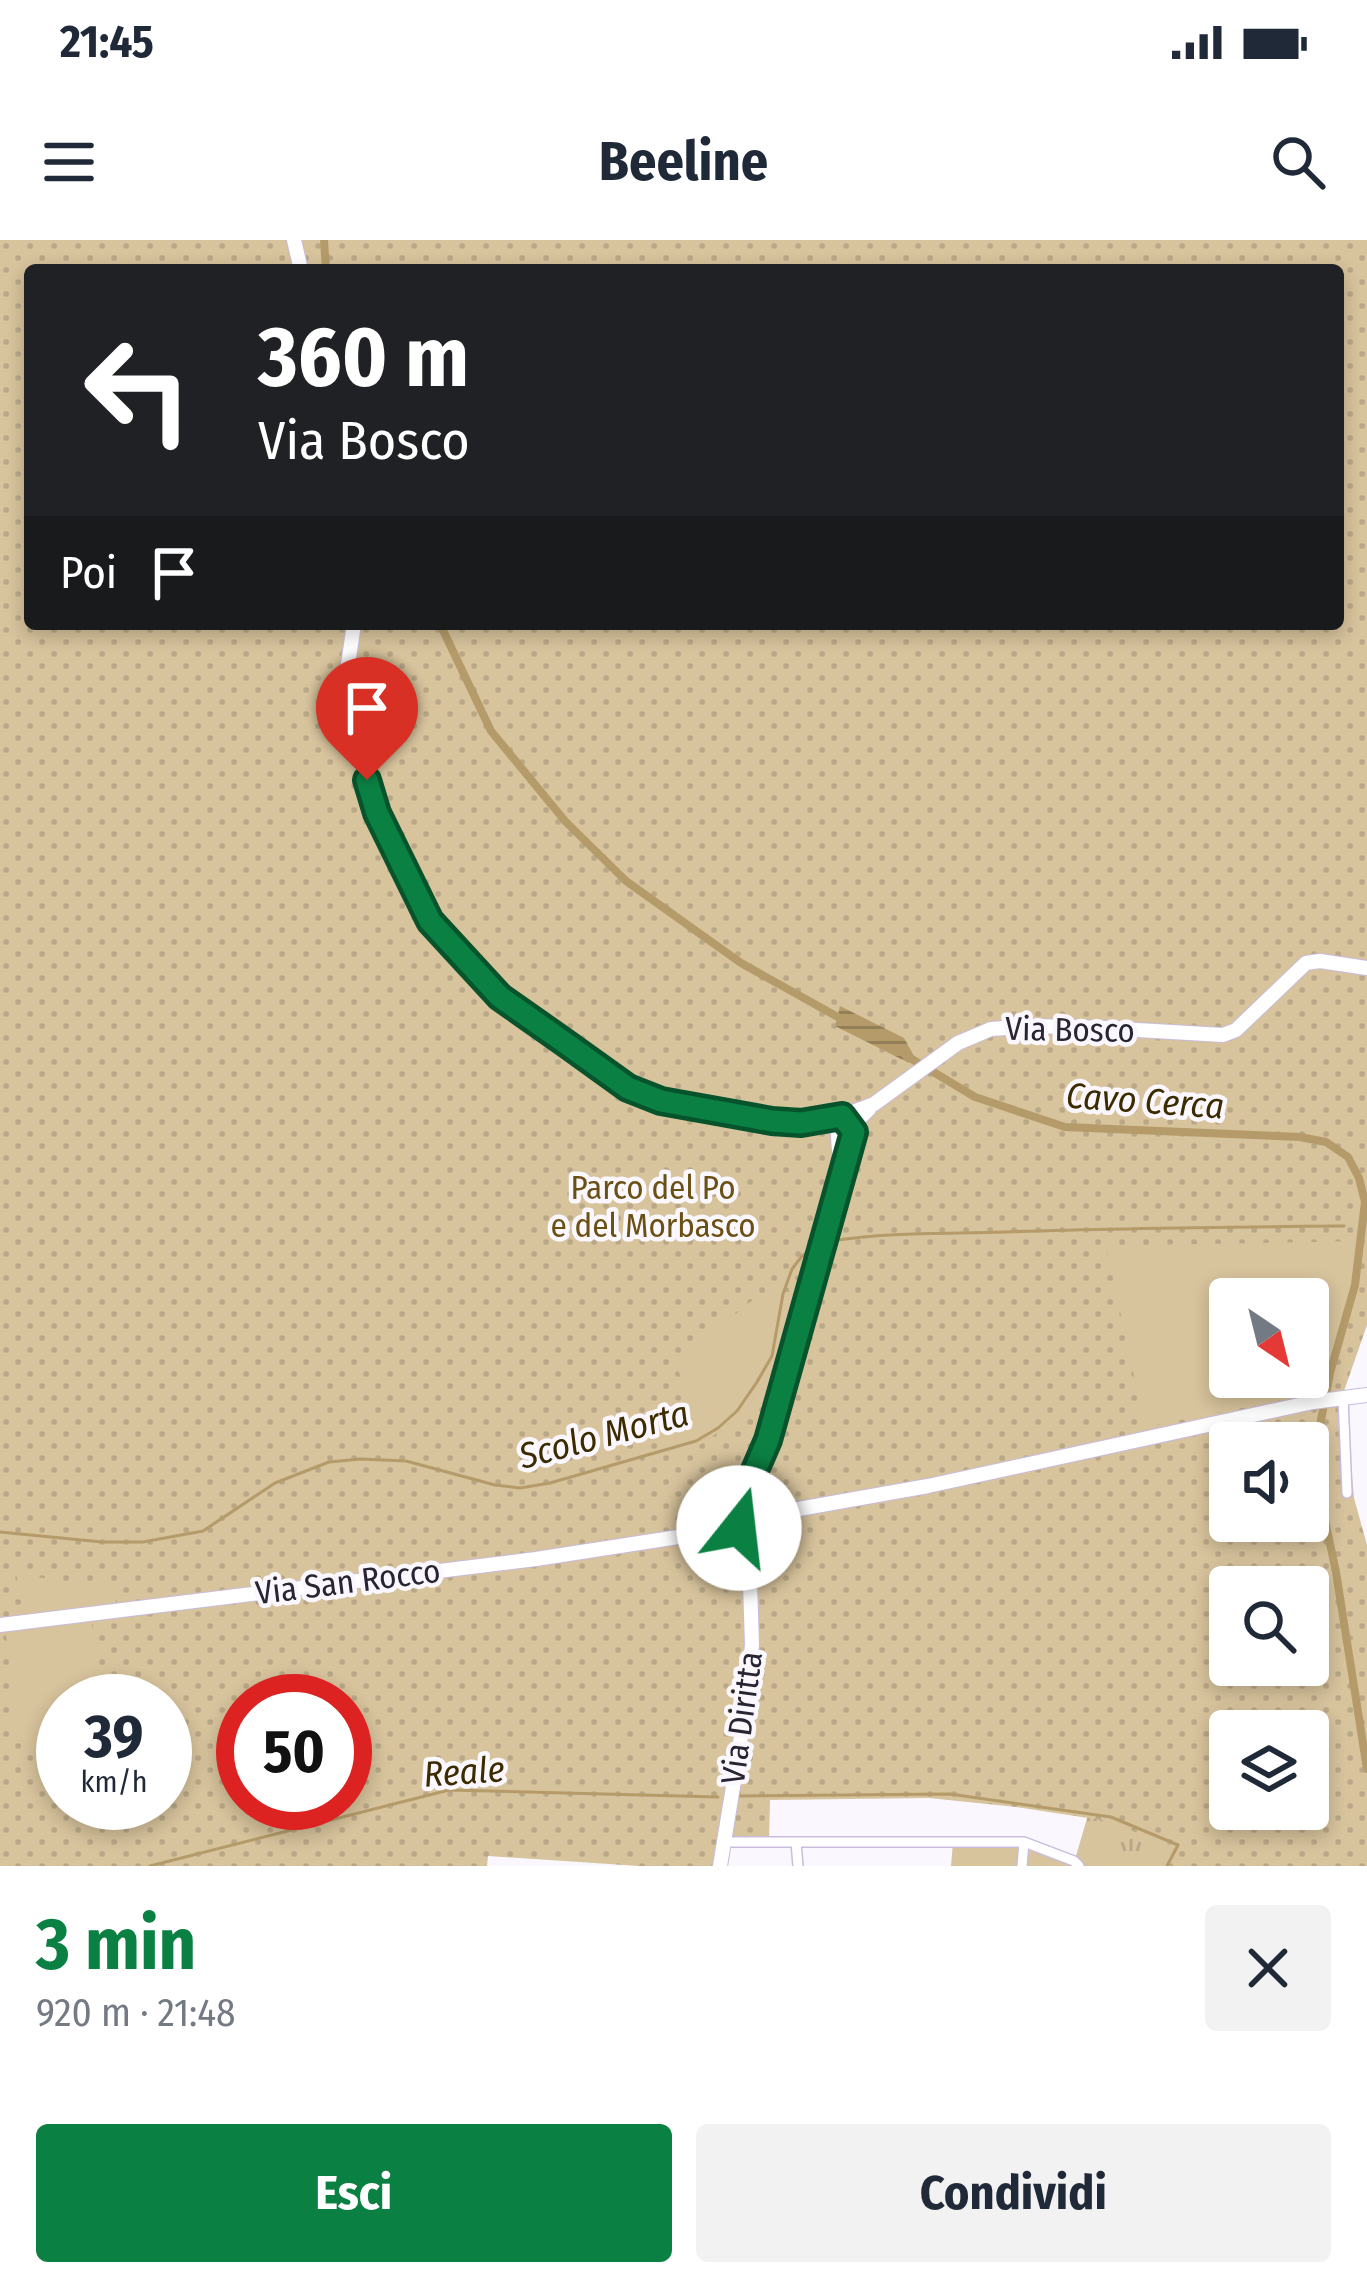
<!DOCTYPE html>
<html lang="it">
<meta charset="utf-8">
<style>
body{margin:0;font-family:"Fira Sans Condensed",sans-serif;background:#f2f2f3;color:#1f2937;height:100vh;display:flex;flex-direction:column;font-size:45px;white-space:nowrap}
*{box-sizing:border-box;margin:0}
p{font-size:39px;color:#747a83}
.icon{flex:none;width:66px;height:66px;fill:none;stroke:currentColor;stroke-width:2;stroke-linecap:round;stroke-linejoin:round}
.map{position:relative;height:1626px;overflow:hidden}
.drawer{display:flex;flex-direction:column;background:#fff;flex:1}
.drawer>*{flex:none}
.guide{position:absolute;left:24px;top:24px;width:1320px;height:366px;border-radius:12px;box-shadow:0 6px 18px #0003;background:#202124;color:#fff;overflow:hidden}
.needle{width:78px;rotate:145deg}
.buttons{position:absolute;left:1209px;top:1038px;display:grid;gap:24px}
.buttons a{display:grid;place-items:center;width:120px;height:120px;border-radius:12px;background:#fff;box-shadow:0 6px 18px #0003;font-size:60px}
.speed{position:absolute;left:36px;top:1434px;display:flex;gap:24px;font-size:60px;font-weight:700;text-align:center}
.speed>*{display:grid;place-content:center;width:156px;height:156px;border-radius:50%;background:#fff;box-shadow:0 6px 18px #0003;line-height:1}
.speed small{font-size:30px;font-weight:400}
.speed .limit{border:18px solid #d22;background:#fff;color:#111}
.pin{position:absolute;display:grid;place-items:center;width:102px;height:102px;color:#fff;margin:-123px -51px;border-radius:50% 50% 50% 0;rotate:-45deg;box-shadow:0 0 12px #0007}
.pin .icon{rotate:45deg}
.me{position:absolute;width:132px;margin:-66px;rotate:16deg;stroke-linejoin:round;filter:drop-shadow(0 0 9px #0008)}
.turn{display:flex;align-items:center;gap:42px;height:252px;padding:0 36px;font-size:54px}
.turn .icon{width:156px;height:156px;stroke-width:2.5}
.turn b{display:block;font-size:84px;line-height:102px}
.then{display:flex;align-items:center;height:114px;padding:0 36px;background:#0003;gap:24px;font-size:45px}
.round{display:grid;place-items:center;flex:none;width:126px;height:126px;border-radius:12px;background:#f2f2f3}
.headline{display:flex;align-items:center;justify-content:space-between;height:204px;padding:0 36px}
h1{font-size:72px;font-weight:700;line-height:90px;color:#0b8043}
.cta{display:flex;gap:24px;margin-top:auto;padding:24px 36px}
.cta a{flex:1;height:138px;border-radius:12px;background:#0b8043;color:#fff;font-size:48px;font-weight:700;line-height:138px;text-align:center}
.cta a+a{background:#f2f2f3;color:#1f2937}
.status{display:flex;justify-content:space-between;align-items:center;height:84px;padding:0 60px;background:#fff;direction:ltr}
.status svg{height:33px;fill:currentColor}
header{display:flex;justify-content:space-between;align-items:center;height:156px;padding:0 36px;background:#fff;font-size:54px;font-weight:700}
.map>svg:first-child{display:block}
</style>
<div class="status"><b>21:45</b><svg viewBox="0 0 49 12"><path d="M0 12V9h3v3zM5 12V6h3v6zM10 12V3h3v9zM15 12V0h3v12zM26 1h20v11H26zM47 4h2v5h-2z"/></svg></div>
<header><svg class="icon" aria-label="menu" viewBox="0 0 24 24"><path d="M4 6h16M4 12h16M4 18h16"/></svg>Beeline<svg class="icon" aria-label="search" viewBox="0 0 24 24"><circle cx="10" cy="10" r="6"/><path d="M15 15l6 6"/></svg></header>
<div class="map">
<svg width="1367" height="1626" viewBox="0 0 1367 1626">
<defs>
<pattern id="grass-tufts" width="24" height="20" patternUnits="userSpaceOnUse" patternTransform="scale(3)"><rect width="24" height="20" fill="#d7c39c"/><path d="M3 7l-1-3M5 7V3M7 7l1-3M15 17l-1-3M17 17v-4M19 17l1-3" fill="none" stroke="#b9a787"/></pattern>
<pattern id="park-dots" width="8" height="8" patternUnits="userSpaceOnUse" patternTransform="scale(3)"><rect width="8" height="8" fill="#d7c39c"/><path d="M2 2h.1M6 6h.1" fill="none" stroke="#b9a787" stroke-width="1.8" stroke-linecap="round"/></pattern>
<pattern id="water-rules" width="6" height="5" patternUnits="userSpaceOnUse" patternTransform="scale(3)"><rect width="6" height="5" fill="#b49b69"/><path d="M0 2.5h6" fill="none" stroke="#927e57"/></pattern>
</defs>
<rect width="100%" height="100%" fill="#faf7fe"/>
<path fill="url(#grass-tufts)" d="M 1088,1575 L 1107,1578 L 1225,1626 L 1073,1626 Z"/>
<path fill="url(#park-dots)" fill-rule="evenodd" d="M 0,0 L 1367,0 L 1367,1085 L 1344,1151 L 1354,1258 L 1367,1305 L 1367,1626 L 1165,1626 L 1172,1607 L 1108,1581 L 1016,1567 L 929,1558 L 770,1560 L 769,1600 L 731,1600 L 728,1626 L 639,1626 L 488,1616 L 487,1626 L 0,1626 ZM 30,30 L 1338,30 L 1338,384 L 30,384 ZM 1230,1059 L 1308,1059 L 1308,1137 L 1230,1137 ZM 1230,1203 L 1308,1203 L 1308,1281 L 1230,1281 ZM 1230,1347 L 1308,1347 L 1308,1425 L 1230,1425 ZM 63,1461 L 165,1461 L 165,1563 L 63,1563 ZM 243,1461 L 345,1461 L 345,1563 L 243,1563 ZM 1230,1491 L 1308,1491 L 1308,1569 L 1230,1569 Z"/>
<path fill="#d7c39c" fill-rule="evenodd" d="M 1361,1001 L 1353,1046 L 1321,1152 L 1145,1187 L 1106,1006 ZM 1230,1059 L 1308,1059 L 1308,1137 L 1230,1137 Z
M 773,1050 L 791,1053 L 798,1071 L 776,1161 L 761,1150 C 735,1179 707,1207 670,1219 L 656,1179 L 680,1167 L 685,1152 L 676,1122 L 759,1055 Z
M 16,1334 L 114,1349 L 117,1368 L 91,1372 L 98,1461 L 63,1461 L 63,1496 L 17,1502 L 6,1394 L 29,1390 Z
M 1025,1601 L 1075,1622 L 1073,1626 L 951,1626 L 953,1602 Z"/>
<path fill="url(#water-rules)" d="M 840,766 L 904,798 L 914,816 L 909,823 L 835,786 Z"/>
<g fill="none" stroke-linecap="round" stroke-linejoin="round">
<path stroke="#b49b69" stroke-width="3" d="M 831,1001 C 889,992 946,994 1005,992 C 1118,988 1231,987 1344,986
M 0,1292 L 102,1302 L 143,1302 L 203,1291 L 275,1243 L 329,1222 L 361,1219 L 406,1221 L 495,1245 L 520,1248 L 550,1243 L 696,1201 L 718,1188 L 737,1171 L 757,1142 L 772,1116 L 783,1054 L 792,1029 L 802,1016 L 816,1006
M 740,1556 L 950,1554 L 1111,1577 L 1178,1605 L 1167,1626
M 150,1626 L 449,1550 L 718,1557"/>
<path stroke="#b49b69" stroke-width="8" d="M 324,0 L 326,30
M 440,384 L 491,491 L 565,581 L 626,641 L 741,723 L 845,781
M 905,815 L 975,857 L 1065,887 L 1300,897 L 1326,902 L 1348,917 L 1359,938 L 1365,962 L 1355,1045 L 1330,1133 L 1316,1206 L 1320,1257 L 1336,1332 L 1367,1529"/>
<g stroke="#c9bcdd" stroke-width="12">
<path id="street" d="M 1343,1158 L 1347,1253
M 723,1602 L 1024,1602 L 1074,1621 L 1079,1626
M 796,1602 L 798,1626
M 1022,1626 L 1024,1602"/>
</g>
<g stroke="#c9bcdd" stroke-width="16">
<path id="secondary" d="M 294,0 L 301,30
M 354,384 L 345,445 L 356,506 L 377,573 L 431,681 L 500,757 L 628,848 L 661,861 L 698,869 L 772,881 L 801,882 L 831,880 L 874,864 L 958,803 L 991,789 L 1034,786 L 1103,788 L 1223,795 L 1236,790 L 1306,723 L 1320,721 L 1367,728
M 840,930 C 841,911 834,894 842,876
M718 1281a12 12 0 1 1 24 0a12 12 0 1 1-24 0Z
M 757,1271 L 737,1272 L 768,1200 L 854,892 L 858,880 L 869,869
M 741,1283 L 793,1270 L 928,1246 L 1313,1162 L 1367,1155
M 0,1385 L 536,1319 L 723,1290 L 745,1331
M 720,1626 L 740,1504 L 752,1405 L 750,1343 L 739,1288"/>
</g>
<use href="#street" stroke="#fff" stroke-width="9"/>
<use href="#secondary" stroke="#fff" stroke-width="14"/>
</g>
<g fill="none" stroke-linecap="round" stroke-linejoin="round">
<g stroke="#07532c" stroke-width="30">
<path id="route" d="M 367,540 L 377,573 L 430,681 L 500,757 L 564,802 L 628,848 L 661,861 L 772,881 L 801,883 L 842,876 L 854,892 L 768,1200 L 737,1272 L 742,1280 L 739,1288"/>
</g>
<use href="#route" stroke="#0b8043" stroke-width="21"/>
</g>
<g text-anchor="middle" dominant-baseline="central" stroke-width="9" stroke-linejoin="round" paint-order="stroke">
<g font-size="33" fill="#292431" stroke="#faf7fe">
<text transform="translate(1070 790) rotate(1)">Via Bosco</text>
<text transform="translate(348 1342) rotate(-7)">Via San Rocco</text>
<text transform="translate(742 1478) rotate(-82)">Via Diritta</text>
</g>
<g font-size="33" fill="#6a5013" stroke="#faf7fe">
<text x="653" y="948">Parco del Po<tspan x="653" dy="38">e del Morbasco</tspan></text>
</g>
<g font-size="36" font-style="italic" fill="#3d2b00" stroke="#faf7fe">
<text transform="translate(1145 861) rotate(4)">Cavo Cerca</text>
<text transform="translate(604 1195) rotate(-15)">Scolo Morta</text>
<text transform="translate(464 1532) rotate(-4)">Reale</text>
</g>
</g>
</svg>
<div class="buttons">
<a><svg class="needle" viewBox="-14 -14 28 28"><path d="M0-13l5 13h-10z" fill="#e53935"/><path d="M0 13l5-13h-10z" fill="#747a83"/></svg></a>
<a><svg class="icon" aria-label="sound" viewBox="0 0 24 24"><path d="M4 9h4l5-4v14l-5-4H4zM17 9q2 3 0 6"/></svg></a>
<a><svg class="icon" aria-label="search" viewBox="0 0 24 24"><circle cx="10" cy="10" r="6"/><path d="M15 15l6 6"/></svg></a>
<a><svg class="icon" aria-label="layers" viewBox="0 0 24 24"><path d="M12 4l9 5-9 5-9-5zM3 14l9 5 9-5"/></svg></a>
</div>
<div class="speed"><div>39<small>km/h</small></div><div class="limit">50</div></div>
<div class="pin" style="left:367px;top:540px;background:#d93025"><svg class="icon" aria-label="arrive" viewBox="0 0 24 24"><path d="M6 21V4h12l-3 4 3 4H6"/></svg></div>
<svg class="me" style="left:739px;top:1288px" viewBox="-20 -20 40 40"><circle r="19" fill="#fff"/><path d="M0-13L10 11 0 6-10 11z" fill="#0b8043"/></svg>
<div class="guide">
<div class="turn"><svg class="icon" aria-label="left" viewBox="0 0 24 24"><path d="M17 20v-9H6M10 6l-5 5 5 5"/></svg><div><b>360 m</b>Via Bosco</div></div>
<div class="then">Poi<svg class="icon" aria-label="arrive" viewBox="0 0 24 24"><path d="M6 21V4h12l-3 4 3 4H6"/></svg></div>
</div>
</div>
<section class="drawer">
<div class="headline"><div><h1>3 min</h1><p>920 m · 21:48</p></div><a class="round"><svg class="icon" aria-label="close" viewBox="0 0 24 24"><path d="M6 6l12 12M18 6L6 18"/></svg></a></div>
<div class="cta"><a>Esci</a><a>Condividi</a></div>
</section>
